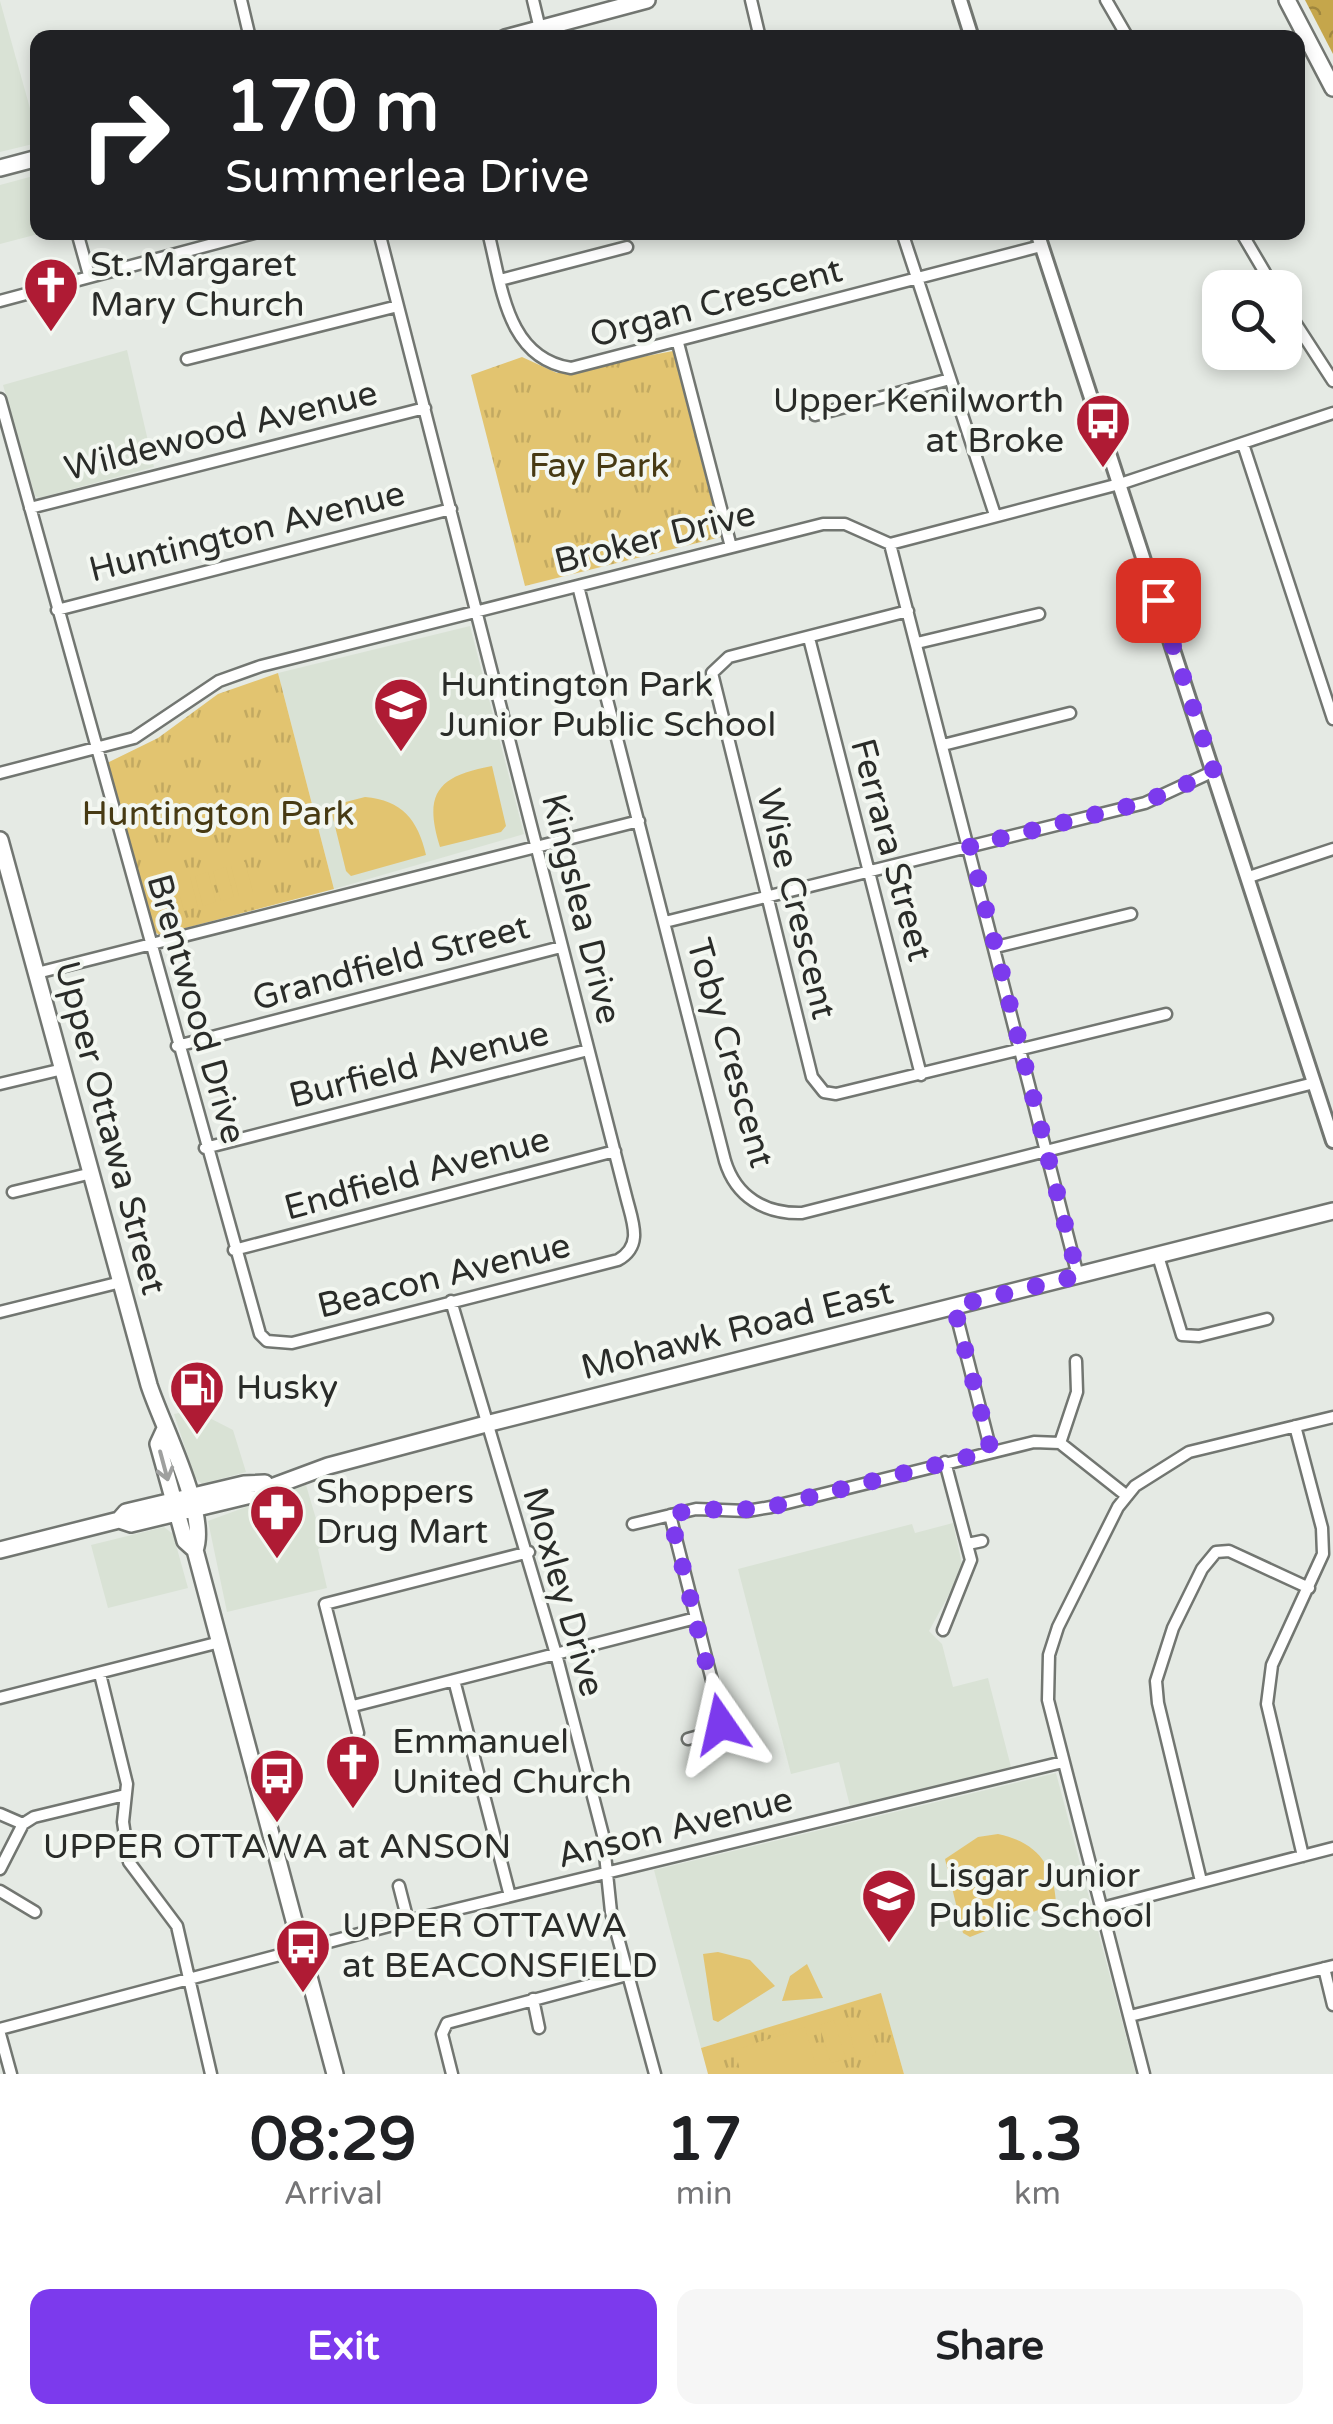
<!DOCTYPE html>
<style>
body{margin:0;font-family:"Varela Round",sans-serif;background:#f6f6f6;color:#202124;height:100vh;display:flex;flex-direction:column;font-size:38px;white-space:nowrap}
*{box-sizing:border-box;margin:0}
p{font-size:32px;color:#757577}
.icon{flex:none;width:55px;height:55px;fill:none;stroke:currentColor;stroke-width:2;stroke-linecap:round;stroke-linejoin:round}
.map{position:relative;height:2074px;overflow:hidden}
.drawer{display:flex;flex-direction:column;background:#fff;flex:1}
.drawer>*{flex:none}
.hud{position:absolute;left:30px;top:30px;width:1275px;height:210px;border-radius:20px;box-shadow:0 5px 15px #0003;background:#202124;color:#fff;overflow:hidden}
.controls{position:absolute;left:1202px;top:270px;display:grid;gap:20px}
.controls a{display:grid;place-items:center;width:100px;height:100px;border-radius:20px;background:#fff;box-shadow:0 5px 15px #0003;font-size:50px}
.pin{position:absolute;display:grid;place-items:center;width:85px;height:85px;color:#fff;margin:-42px;border-radius:20px;box-shadow:0 5px 15px #0006}
.me{position:absolute;width:110px;margin:-55px;rotate:349deg;stroke-linejoin:round;filter:drop-shadow(0 0 8px #0008)}
.turn{display:flex;align-items:center;gap:35px;height:210px;padding:0 30px;font-size:45px}
.turn .icon{width:130px;height:130px;stroke-width:2.5}
.turn b{display:block;font-size:70px;line-height:85px}
.eta{display:flex;justify-content:space-evenly;align-items:center;height:170px;text-align:center}
.eta b{font-size:60px;font-weight:700;line-height:70px}
.primary-button{display:flex;gap:20px;margin-top:auto;padding:20px 30px}
.primary-button a{flex:1;height:115px;border-radius:20px;background:#7c3aed;color:#fff;font-size:40px;font-weight:700;line-height:115px;text-align:center}
.primary-button a+a{background:#f6f6f6;color:#202124}
.map>svg:first-child{display:block}
</style>
<div class="map">
<svg width="1333" height="2074" viewBox="0 0 1333 2074">
<defs>
<pattern id="grass-tufts" width="24" height="20" patternUnits="userSpaceOnUse" patternTransform="scale(2.5)"><rect width="24" height="20" fill="#e2c470"/><path d="M3 7l-1-3M5 7V3M7 7l1-3M15 17l-1-3M17 17v-4M19 17l1-3" fill="none" stroke="#c2a961"/></pattern>
<pattern id="forest-crowns" width="20" height="18" patternUnits="userSpaceOnUse" patternTransform="scale(2.5)"><rect width="20" height="18" fill="#c5a64b"/><path d="M2 6a3 3 0 1 1 6 0M12 15a3 3 0 1 1 6 0" fill="none" stroke="#a0873e"/></pattern>
</defs>
<rect width="100%" height="100%" fill="#e5eae4"/>
<path fill="#d9e2d5" d="M 0,1 L 38,137 L 37,143 L 0,152 Z
M 37,175 L 38,232 L 42,233 L 0,244 L 0,185 Z
M 127,350 L 154,467 L 39,498 L 35,496 L 3,385 Z
M 470,626 L 524,834 L 334,889 L 278,673 Z
M 194,1410 L 233,1430 L 246,1472 L 202,1484 L 195,1478 L 174,1414 Z
M 306,1485 L 324,1546 L 318,1549 L 327,1588 L 227,1612 L 208,1521 Z
M 953,1523 L 963,1569 L 929,1631 L 942,1644 L 953,1687 L 988,1678 L 1011,1767 L 850,1806 L 839,1762 L 791,1774 L 738,1569 L 912,1524 L 915,1533 Z
M 164,1527 L 173,1534 L 188,1588 L 108,1608 L 91,1545 Z
M 1056,1773 L 1136,2074 L 904,2074 L 881,1994 L 701,2048 L 654,1870 Z"/>
<path fill="url(#grass-tufts)" d="M 673,351 L 721,537 L 525,586 L 471,375 L 522,357 L 557,373 Z
M 278,673 L 334,889 L 159,935 L 153,930 L 107,763 L 158,738 L 218,694 Z
M 881,1993 L 904,2074 L 708,2074 L 701,2048 Z"/>
<path fill="url(#forest-crowns)" d="M 1305,0 L 1333,0 L 1333,54 Z"/>
<path fill="#e2c470" d="M 492,766 L 506,826 L 501,832 L 440,847 C 423,793 438,776 492,766 Z
M 365,797 C 402,800 418,820 426,855 L 351,876 L 346,871 L 330,806 Z
M 245,862 L 253,892 L 239,896 L 231,866 Z
M 226,867 L 234,897 L 221,901 L 213,871 Z
M 208,872 L 216,902 L 203,906 L 195,876 Z
M 190,877 L 198,907 L 184,911 L 176,881 Z
M 998,1834 C 1036,1842 1054,1864 1056,1903 L 970,1937 L 963,1933 L 945,1859 L 978,1837 Z
M 718,1952 L 750,1960 L 775,1986 L 718,2022 L 713,2020 L 703,1954 Z
M 807,1964 L 823,1998 L 782,2001 L 790,1976 Z
M 866,2017 L 876,2055 L 857,2060 L 847,2022 Z
M 834,2020 L 846,2059 L 831,2063 L 819,2025 Z
M 805,2027 L 818,2074 L 741,2074 L 735,2050 Z"/>
<g fill="none" stroke-linecap="round" stroke-linejoin="round">
<g stroke="#727671" stroke-width="15">
<path id="minor" d="M 241,0 L 250,38
M 533,0 L 540,29
M 751,0 L 760,38
M 1106,0 L 1128,38
M 77,232 L 89,275
M 488,232 C 502,286 506,358 571,368 L 1041,246
M 902,232 L 995,515
M 1241,232 L 1274,288
M 500,280 L 627,247
M 0,301 L 258,232
M 1285,307 L 1333,381
M 1212,336 L 1220,331
M 678,343 L 731,547
M 187,359 L 398,306
M 0,399 L 260,1334 L 267,1341 L 292,1343 L 618,1260 C 643,1246 633,1223 627,1200 L 379,232
M 815,415 L 950,379
M 1243,444 L 1333,719
M 30,508 L 425,408
M 890,544 L 1078,1276
M 578,586 L 725,1161 C 736,1197 765,1214 802,1213 L 1314,1083
M 57,610 L 451,509
M 908,611 L 729,657 L 712,673 L 812,1077 L 824,1092 L 836,1094 L 1166,1014
M 809,638 L 921,1075
M 917,643 L 1039,614
M 943,745 L 1070,713
M 0,773 L 134,738 L 219,681 L 261,666 L 823,524 L 845,524 L 890,544 L 1123,483 L 1333,413
M 1249,877 L 1333,849
M 665,922 L 1145,803 L 1214,771
M 996,947 L 1131,914
M 37,973 L 639,821
M 177,1046 L 561,947
M 0,1084 L 63,1069
M 205,1148 L 588,1050
M 13,1192 L 92,1173
M 234,1250 L 615,1151
M 1158,1256 L 1182,1335 L 1199,1336 L 1267,1319
M 451,1301 L 556,1654 L 603,1835 L 611,1912 L 655,2074
M 954,1306 L 991,1451
M 0,1312 L 121,1282
M 1295,1426 L 1322,1528 L 1323,1554 L 1272,1665 L 1267,1704 L 1303,1856
M 1060,1443 L 1077,1392 L 1076,1361
M 670,1515 L 722,1720 L 713,1732 L 688,1739
M 633,1524 L 696,1509 L 747,1511 L 771,1507 L 1034,1442 L 1060,1443 L 1127,1496
M 968,1544 L 982,1541
M 943,1630 L 971,1560 L 945,1462
M 100,1674 L 127,1784 L 123,1822 L 129,1862 L 177,1926 L 211,2074
M 454,1680 L 510,1896
M 0,1698 L 220,1642
M 353,1706 L 696,1618
M 358,1733 L 325,1604 L 529,1552
M 0,1814 L 23,1824
M 0,1869 L 23,1824 L 34,1817 L 125,1795
M 1201,1881 L 1158,1703 L 1156,1681 L 1173,1628 L 1202,1569 L 1216,1552 L 1229,1551 L 1309,1588
M 399,1886 L 408,1921
M 0,1891 L 35,1912
M 1102,1908 L 1333,1848
M 1324,1968 L 1333,2005
M 533,1999 L 539,2028
M 1130,2016 L 1333,1966
M 0,2029 L 408,1921 L 1063,1762
M 0,2034 L 11,2074
M 452,2074 L 442,2034 L 447,2023 L 627,1975
M 1144,2074 L 1048,1700 L 1049,1655 L 1058,1627 L 1118,1507 L 1135,1486 L 1189,1452 L 1333,1417"/>
</g>
<g stroke="#727671" stroke-width="18">
<path id="tertiary" d="M 960,0 L 972,38
M 1037,232 L 1333,1141"/>
</g>
<g stroke="#727671" stroke-width="20">
<path id="secondary" d="M 1287,0 L 1333,88
M 505,38 L 647,0
M 0,168 L 38,158
M 0,840 L 149,1385 C 161,1423 209,1514 195,1550
M 164,1431 L 158,1444 L 185,1541 L 195,1550 L 335,2074
M 119,1520 L 131,1524 L 247,1496 L 328,1466 L 486,1424 L 1333,1211
M 0,1550 L 119,1520 L 126,1512 L 244,1484 L 265,1483"/>
</g>
<use href="#minor" stroke="#fff" stroke-width="10"/>
<use href="#tertiary" stroke="#fff" stroke-width="12"/>
<use href="#secondary" stroke="#fff" stroke-width="15"/>
</g>
<defs><path id="oneway-shaft" d="M-6 0H5M1.5-3L5.5 0L1.5 3" fill="none" stroke-width="1.6" stroke-linecap="round" stroke-linejoin="round" transform="scale(2.5)"/></defs>
<use stroke="#9fa09f" href="#oneway-shaft" transform="translate(164 1466) rotate(75)"/>
<g fill="none" stroke-linecap="round" stroke-linejoin="round">
<path stroke="#7c3aed" stroke-width="18" stroke-dasharray="0 32.4" d="M 721,1724 L 670,1515 C 703,1505 737,1513 771,1507 L 991,1451 L 954,1306 L 1078,1276 L 970,846 L 1145,802 L 1214,772 L 1158,600"/>
</g>
<defs>
<g id="church-pin" transform="scale(2.875)"><path d="M0 17L-7.5 6A9.5 9.5 0 1 1 7.5 6Z" fill="#af1b34" stroke="#f3f7f1"/><path d="M-1.2-6h2.4v3.5h3.3v2.4h-3.3V6h-2.4V-.1h-3.3v-2.4h3.3Z" fill="#fff"/></g>
<g id="bus-pin" transform="scale(2.875)"><path d="M0 17L-7.5 6A9.5 9.5 0 1 1 7.5 6Z" fill="#af1b34" stroke="#f3f7f1"/><path d="M-5-6H5V4H4V6H2V4H-2V6H-4V4H-5ZM-3.5-4V0h7V-4ZM-3.5 1.2v1.5H-2V1.2ZM2 1.2v1.5H3.5V1.2Z" fill="#fff"/></g>
<g id="school-pin" transform="scale(2.875)"><path d="M0 17L-7.5 6A9.5 9.5 0 1 1 7.5 6Z" fill="#af1b34" stroke="#f3f7f1"/><path d="M0-5L7-2L0 1L-7-2ZM-4 1L0 2.5L4 1V4Q0 6-4 4Z" fill="#fff"/></g>
<g id="fuel-pin" transform="scale(2.875)"><path d="M0 17L-7.5 6A9.5 9.5 0 1 1 7.5 6Z" fill="#af1b34" stroke="#f3f7f1"/><path d="M-5.5-6h7V0h2V4h1.3V-2.5L3-4.5l.8-.8L6-3V5H2.5V1h-1V6h-7ZM-4.2-4.7v3.2H.2V-4.7Z" fill="#fff"/></g>
<g id="pharmacy-pin" transform="scale(2.875)"><path d="M0 17L-7.5 6A9.5 9.5 0 1 1 7.5 6Z" fill="#af1b34" stroke="#f3f7f1"/><path d="M-2-6h4v4h4v4h-4v4h-4v-4h-4v-4h4Z" fill="#fff"/></g>
</defs>
<g fill-rule="evenodd">
<use href="#church-pin" x="51" y="285"/>
<use href="#bus-pin" x="1103" y="421"/>
<use href="#school-pin" x="401" y="705"/>
<use href="#fuel-pin" x="197" y="1388"/>
<use href="#pharmacy-pin" x="277" y="1512"/>
<use href="#church-pin" x="353" y="1762"/>
<use href="#bus-pin" x="277" y="1776"/>
<use href="#school-pin" x="889" y="1896"/>
<use href="#bus-pin" x="303" y="1946"/>
</g>
<g text-anchor="middle" dominant-baseline="central" stroke-width="8" stroke-linejoin="round" paint-order="stroke">
<g font-size="35" fill="#2a2c29" stroke="#f3f7f1" text-anchor="start">
<text x="90" y="265">St. Margaret<tspan x="90" dy="40">Mary Church</tspan></text>
<text x="1064" y="401" text-anchor="end">Upper Kenilworth<tspan x="1064" dy="40">at Broke</tspan></text>
<text x="440" y="685">Huntington Park<tspan x="440" dy="40">Junior Public School</tspan></text>
<text x="236" y="1388">Husky</text>
<text x="316" y="1492">Shoppers<tspan x="316" dy="40">Drug Mart</tspan></text>
<text x="392" y="1742">Emmanuel<tspan x="392" dy="40">United Church</tspan></text>
<text x="277" y="1847" text-anchor="middle">UPPER OTTAWA at ANSON</text>
<text x="928" y="1876">Lisgar Junior<tspan x="928" dy="40">Public School</tspan></text>
<text x="342" y="1926">UPPER OTTAWA<tspan x="342" dy="40">at BEACONSFIELD</tspan></text>
</g>
<g font-size="35" fill="#2a2c29" stroke="#f3f7f1">
<text transform="translate(716 303) rotate(-15)">Organ Crescent</text>
<text transform="translate(221 431) rotate(-14)">Wildewood Avenue</text>
<text transform="translate(247 532) rotate(-14)">Huntington Avenue</text>
<text transform="translate(655 538) rotate(-14)">Broker Drive</text>
<text transform="translate(891 850) rotate(75)">Ferrara Street</text>
<text transform="translate(796 904) rotate(76)">Wise Crescent</text>
<text transform="translate(581 909) rotate(76)">Kingslea Drive</text>
<text transform="translate(391 963) rotate(-15)">Grandfield Street</text>
<text transform="translate(196 1009) rotate(74)">Brentwood Drive</text>
<text transform="translate(730 1053) rotate(74)">Toby Crescent</text>
<text transform="translate(419 1065) rotate(-14)">Burfield Avenue</text>
<text transform="translate(110 1128) rotate(75)">Upper Ottawa Street</text>
<text transform="translate(417 1174) rotate(-15)">Endfield Avenue</text>
<text transform="translate(444 1276) rotate(-14)">Beacon Avenue</text>
<text transform="translate(737 1330) rotate(-14)">Mohawk Road East</text>
<text transform="translate(563 1592) rotate(74)">Moxley Drive</text>
<text transform="translate(675 1828) rotate(-14)">Anson Avenue</text>
</g>
<g font-size="35" fill="#473a13" stroke="#f3f7f1">
<text x="599" y="466">Fay Park</text>
<text x="218" y="814">Huntington Park</text>
</g>
</g>
</svg>
<div class="controls">
<a><svg class="icon" aria-label="search" viewBox="0 0 24 24"><circle cx="10" cy="10" r="6"/><path d="M15 15l6 6"/></svg></a>
</div>
<div class="pin" style="left:1158px;top:600px;background:#d93025"><svg class="icon" aria-label="arrive" viewBox="0 0 24 24"><path d="M6 21V4h12l-3 4 3 4H6"/></svg></div>
<svg class="me" style="left:721px;top:1724px" viewBox="-20 -20 40 40"><path d="M0-17L14 15 0 8-14 15z" fill="#7c3aed" stroke="#fff" stroke-width="4"/></svg>
<div class="hud">
<div class="turn"><svg class="icon" aria-label="right" viewBox="0 0 24 24"><path d="M7 20v-9h11M14 6l5 5-5 5"/></svg><div><b>170 m</b>Summerlea Drive</div></div>
</div>
</div>
<section class="drawer">
<div class="eta">
<div><b>08:29</b><p>Arrival</p></div>
<div><b>17</b><p>min</p></div>
<div><b>1.3</b><p>km</p></div>
</div>
<div class="primary-button"><a>Exit</a><a>Share</a></div>
</section>
